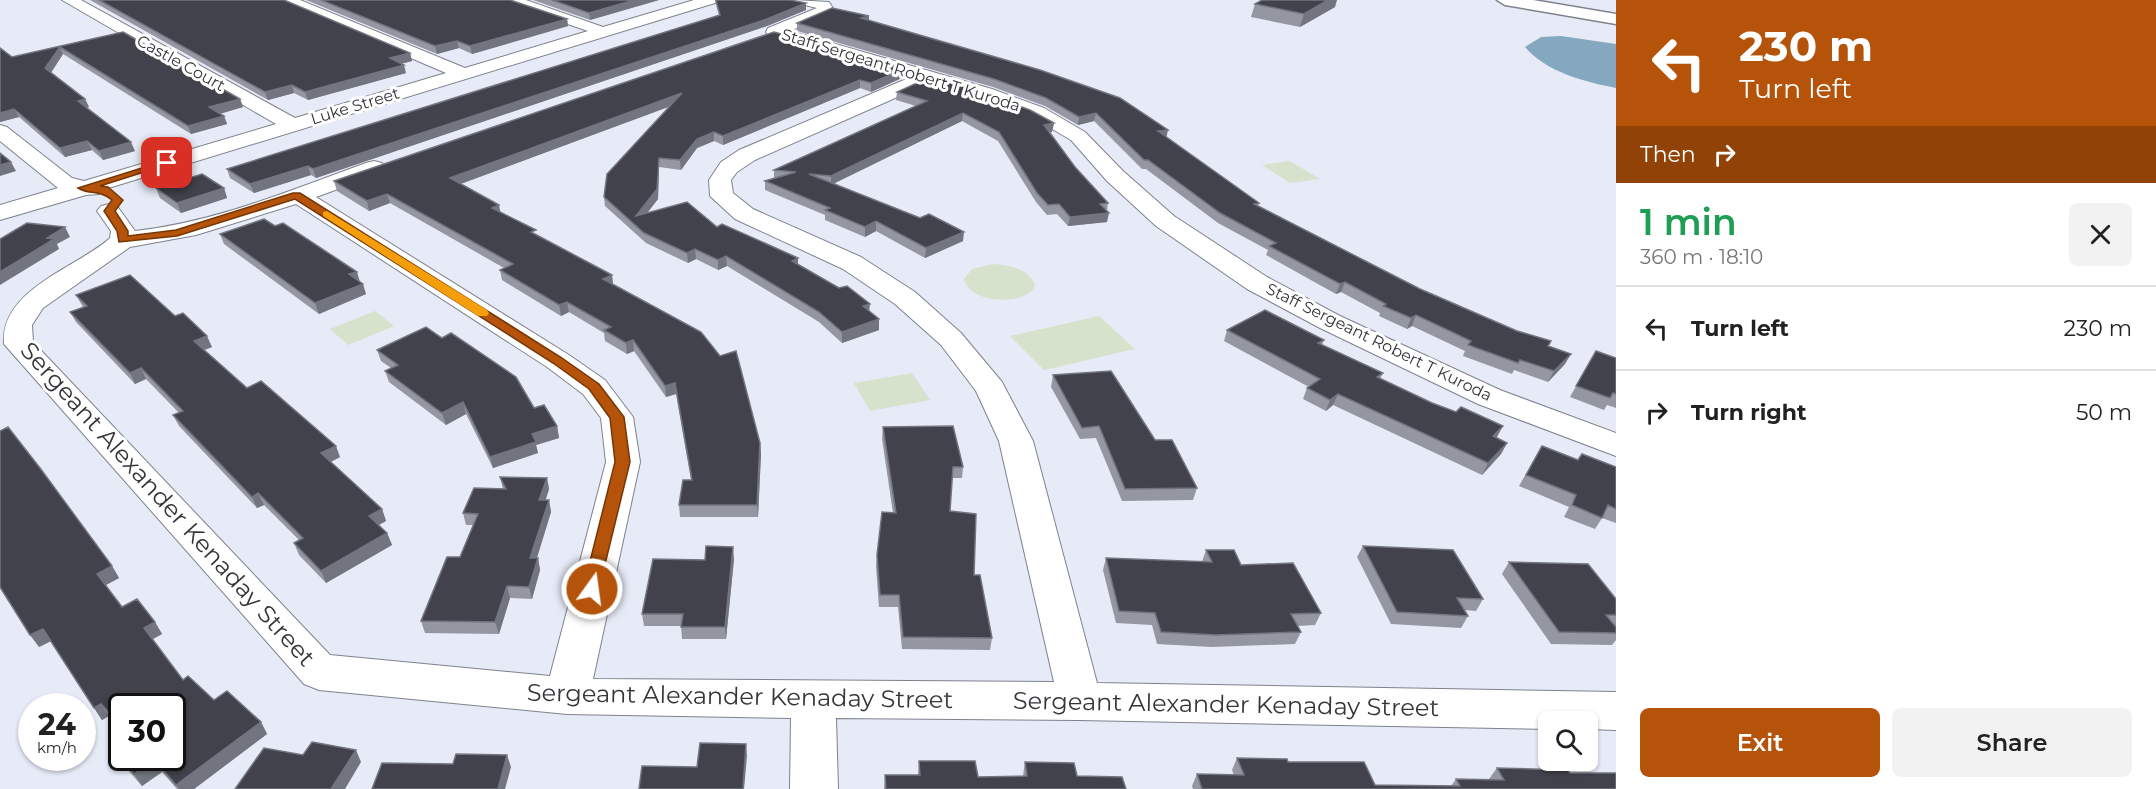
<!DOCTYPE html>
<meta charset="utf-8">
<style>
body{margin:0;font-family:Montserrat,sans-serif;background:#f2f2f2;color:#222;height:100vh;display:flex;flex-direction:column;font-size:22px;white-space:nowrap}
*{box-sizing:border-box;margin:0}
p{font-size:20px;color:#767676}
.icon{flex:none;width:33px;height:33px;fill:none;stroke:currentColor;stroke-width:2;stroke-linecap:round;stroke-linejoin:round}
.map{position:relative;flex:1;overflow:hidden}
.side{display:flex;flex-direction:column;background:#fff;width:540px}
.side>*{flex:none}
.hud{background:#b45309;color:#fff;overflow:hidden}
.controls{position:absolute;left:1538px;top:711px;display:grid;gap:12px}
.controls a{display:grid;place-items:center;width:60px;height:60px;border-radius:9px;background:#fff;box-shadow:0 2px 4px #0004;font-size:30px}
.speed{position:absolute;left:18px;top:693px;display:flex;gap:12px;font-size:30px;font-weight:700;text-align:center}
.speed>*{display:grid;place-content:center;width:78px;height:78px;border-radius:50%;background:#fff;box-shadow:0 2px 4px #0004;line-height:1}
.speed small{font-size:15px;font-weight:400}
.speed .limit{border:3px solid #111;border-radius:9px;background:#fff;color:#111}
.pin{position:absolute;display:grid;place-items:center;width:51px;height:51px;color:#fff;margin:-26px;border-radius:12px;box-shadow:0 3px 9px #0006}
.me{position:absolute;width:66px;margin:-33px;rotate:14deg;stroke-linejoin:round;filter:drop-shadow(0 0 4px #0008)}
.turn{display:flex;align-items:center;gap:21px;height:126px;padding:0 24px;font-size:27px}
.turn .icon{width:78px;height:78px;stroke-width:2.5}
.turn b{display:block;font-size:42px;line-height:51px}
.then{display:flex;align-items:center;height:57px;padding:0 24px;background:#0003;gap:12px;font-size:22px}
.round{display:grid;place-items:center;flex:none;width:63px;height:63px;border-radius:9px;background:#f2f2f2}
.overview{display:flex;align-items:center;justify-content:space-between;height:102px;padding:0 24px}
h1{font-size:36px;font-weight:600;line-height:45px;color:#1e9e55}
.action{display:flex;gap:12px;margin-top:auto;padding:12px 24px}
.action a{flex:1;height:69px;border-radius:9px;background:#b45309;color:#fff;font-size:24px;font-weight:600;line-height:69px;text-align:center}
.action a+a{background:#f2f2f2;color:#222}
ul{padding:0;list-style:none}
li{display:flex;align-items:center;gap:18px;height:84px;padding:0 24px;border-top:2px solid #e0e0e0}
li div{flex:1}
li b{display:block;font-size:22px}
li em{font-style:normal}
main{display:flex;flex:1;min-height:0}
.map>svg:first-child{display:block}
</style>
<main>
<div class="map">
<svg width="1616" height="789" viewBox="0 0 1616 789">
<rect width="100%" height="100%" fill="#e6ebf7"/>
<path fill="#d7e2cc" d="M 1290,161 L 1320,179 L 1290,183 L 1262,165 Z
M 993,264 C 1009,265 1027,268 1035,284 L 1033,290 C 1017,305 971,304 964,279 L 972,269 Z
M 375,311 L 394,326 L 348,345 L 330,329 Z
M 1099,316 L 1135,349 L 1044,370 L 1010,336 Z
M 912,373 L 930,400 L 870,411 L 854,383 Z"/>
<path fill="#84a8c0" d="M 1561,36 L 1616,44 L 1616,88 C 1585,82 1546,72 1525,47 L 1541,37 Z"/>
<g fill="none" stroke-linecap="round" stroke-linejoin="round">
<g stroke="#7e828c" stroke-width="2">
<path id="street" d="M 62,0 L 81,0 L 295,118 L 446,73 L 282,3 L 279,0 L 300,0 L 465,68 L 588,31 L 506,3 L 503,0 L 526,0 L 603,27 L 694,0 L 718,0 L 715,3 L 102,190 L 99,194 L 86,195 L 0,220 L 0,205 L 58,188 L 0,141 L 0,125 L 7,127 L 72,178 L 84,181 L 276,124 Z
M 794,0 L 829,2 L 834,10 L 832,13 L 790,31 L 992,89 L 1044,108 L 1085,132 L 1123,171 L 1174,216 L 1267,277 L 1340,316 L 1500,390 L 1616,433 L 1616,456 L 1478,404 L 1320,328 L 1247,289 L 1156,226 L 1107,181 L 1071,140 L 1030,116 L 978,97 L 929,83 L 755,160 L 737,172 L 731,180 L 733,193 L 753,209 L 861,257 L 915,292 L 961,333 L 1002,382 L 1033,441 L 1097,683 L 1616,692 L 1616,730 L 1587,729 L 1587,722 L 1548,722 L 1548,729 L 1079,720 L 836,718 L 838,789 L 790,789 L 791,718 L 567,714 L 319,690 L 304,684 L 4,344 C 0,289 77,268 110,238 L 111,231 L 97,211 L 101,206 L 109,204 L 117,206 L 135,231 C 216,222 291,190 366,163 L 374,161 L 382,163 L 385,168 L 382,173 L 316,197 L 569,355 L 605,380 L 633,417 L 640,462 L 593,679 L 1054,682 L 999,441 L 976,391 L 941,345 L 895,304 L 843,269 L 735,219 L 710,196 L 709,180 L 721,162 L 739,150 L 911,77 L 768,36 L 766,32 L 768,28 L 817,8 L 797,3 ZM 296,204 L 547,367 L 583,394 L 601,418 L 606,462 L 550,676 L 330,655 L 33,342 L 32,325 L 43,308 L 130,247 L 196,235 Z"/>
</g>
<g stroke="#7e828c" stroke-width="3">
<path id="secondary" d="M 1497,0 L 1533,0 L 1616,14 L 1616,24 L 1505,5 Z"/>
</g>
<use href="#street" fill="#fff" fill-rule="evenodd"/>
<use href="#secondary" fill="#fff" fill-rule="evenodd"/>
</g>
<path fill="#9496a1" d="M 90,0 L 284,0 L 410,53 L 412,61 L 401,64 L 406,73 L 308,100 L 294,93 L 268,100 Z
M 306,0 L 510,0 L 567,19 L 568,26 L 472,54 L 459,48 L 437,54 Z
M 533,0 L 659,0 L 590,20 Z
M 715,0 L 806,10 L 767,26 L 316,178 L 311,175 L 254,193 L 230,178 L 227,169 L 719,15 L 716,5 Z
M 1255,4 L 1335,7 L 1300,27 L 1251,17 Z
M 869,16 L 869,21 L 1166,137 L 1259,203 L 1258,206 L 1420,289 L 1549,346 L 1565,364 L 1548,382 L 1514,370 L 1512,374 L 1463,356 L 1465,351 L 1412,326 L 1407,329 L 1379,316 L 1380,313 L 1341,292 L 1336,294 L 1266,255 L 1268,250 L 1218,223 L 1146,169 L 1142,169 L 1094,121 L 1078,125 L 1045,106 L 993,87 L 797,31 L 797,23 Z
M 123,32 L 240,99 L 243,107 L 220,114 L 224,116 L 227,124 L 191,134 L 63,54 L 51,72 L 85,99 L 89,107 L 87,108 L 135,151 L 103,160 L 92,150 L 65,157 L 19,117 L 0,122 L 0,48 L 12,57 Z
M 774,32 L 905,69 L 904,77 L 871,92 L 860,88 L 723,145 L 714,141 L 697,148 L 681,170 L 659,167 L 658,199 L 647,213 L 717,227 L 798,264 L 870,312 L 879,330 L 842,343 L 819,322 L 727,266 L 718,270 L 696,259 L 688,263 L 646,243 L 605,206 L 604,197 L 670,106 L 461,184 L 501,212 L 536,235 L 612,275 L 613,285 L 760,443 L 761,454 L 758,517 L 680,517 L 679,505 L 691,480 L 676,394 L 666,397 L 634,351 L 627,354 L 605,341 L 604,333 L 569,312 L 561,316 L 502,280 L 500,270 L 504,268 L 390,203 L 369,211 L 337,191 L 334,181 Z
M 897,92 L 1054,123 L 1052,132 L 1050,132 L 1075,167 L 1108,203 L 1107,210 L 1107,222 L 1068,226 L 1057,214 L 1047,215 L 1036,202 L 998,141 L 962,121 L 834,183 L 963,241 L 925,258 L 876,231 L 865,237 L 825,220 L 825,215 L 765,190 L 765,181 L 774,178 L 774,170 L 916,106 L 896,100 Z
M 156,188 L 224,188 L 227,198 L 181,213 L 160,198 Z
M 220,234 L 360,282 L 366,294 L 319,314 L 224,244 Z
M 76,295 L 175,316 L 212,347 L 204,350 L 247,388 L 340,457 L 331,462 L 382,509 L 386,521 L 379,525 L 387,533 L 392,545 L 326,583 L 299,555 L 294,543 L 299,540 L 264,505 L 257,508 L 179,426 L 173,415 L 179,413 L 146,379 L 135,384 L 76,322 L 70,312 L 83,307 Z
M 1227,330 L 1324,340 L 1322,345 L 1383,373 L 1380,379 L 1507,443 L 1501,454 L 1482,475 L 1333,405 L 1326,411 L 1303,399 L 1307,388 L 1309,387 L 1224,341 Z
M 377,350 L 534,408 L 557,426 L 559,438 L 536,445 L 538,453 L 493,468 L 466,414 L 446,425 L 389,382 L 385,371 L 391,368 L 381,361 Z
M 1596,351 L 1616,366 L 1616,408 L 1607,405 L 1604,410 L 1570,397 Z
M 1053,375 L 1155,440 L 1197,488 L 1193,500 L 1122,501 L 1096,438 L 1080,439 L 1051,387 Z
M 883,427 L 963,467 L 962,478 L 952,478 L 950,511 L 974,575 L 992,638 L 990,650 L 902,649 L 898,607 L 879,607 L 876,566 L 877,555 L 893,513 L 882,439 Z
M 1542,446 L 1578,460 L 1616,467 L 1616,523 L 1602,518 L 1595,529 L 1564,517 L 1569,507 L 1519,486 Z
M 500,477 L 547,478 L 549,489 L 545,500 L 549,500 L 551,512 L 537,558 L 538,558 L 540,570 L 532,599 L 510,598 L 499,634 L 425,633 L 421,621 L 460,557 L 473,525 L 466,525 L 463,513 L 503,489 Z
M 1363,546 L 1483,599 L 1476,611 L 1464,610 L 1468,616 L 1461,628 L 1391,624 L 1357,557 Z
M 1206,550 L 1241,565 L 1321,613 L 1315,625 L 1297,626 L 1301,632 L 1295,644 L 1212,647 L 1157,644 L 1152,625 L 1116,623 L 1103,570 L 1106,558 L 1202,562 Z
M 734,559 L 726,639 L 682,639 L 681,626 L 644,626 L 642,614 L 705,560 Z
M 1509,562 L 1616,599 L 1616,640 L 1612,645 L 1551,644 L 1502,574 Z
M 112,566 L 119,578 L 106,585 L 122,607 L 155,622 L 162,634 L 153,639 L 183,680 L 214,700 L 261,722 L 267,734 L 194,789 L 177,789 L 162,772 L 142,786 L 119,760 L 111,748 L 172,758 L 122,706 L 122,729 L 109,716 L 102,720 L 51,641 L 39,647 Z
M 1237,758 L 1288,762 L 1375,785 L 1451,786 L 1456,779 L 1489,779 L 1497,768 L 1570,773 L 1616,789 L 1193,789 L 1192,786 L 1197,774 L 1234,775 L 1232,770 Z
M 919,761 L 978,777 L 1023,776 L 1025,762 L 1126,789 L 884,789 L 885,775 L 918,775 Z"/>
<path fill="#72757f" d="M 634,0 L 659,0 L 590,20 L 589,13 Z
M 1328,0 L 1337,0 L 1335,7 L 1300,27 L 1304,14 Z
M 806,3 L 806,10 L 767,26 L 316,178 L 313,169 Z
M 869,16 L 869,23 L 861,18 Z
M 567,19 L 568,26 L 472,54 L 470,46 Z
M 457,41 L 459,48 L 437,54 L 435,46 Z
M 60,47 L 63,54 L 49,76 L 45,68 Z
M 410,53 L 412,61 L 392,66 L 390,58 Z
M 404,65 L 406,73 L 308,100 L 305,92 Z
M 905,69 L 904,77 L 871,92 L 871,83 Z
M 860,80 L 860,88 L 723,145 L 723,136 Z
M 292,85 L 294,93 L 268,100 L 265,92 Z
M 682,93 L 682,102 L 452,187 L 450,178 Z
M 85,99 L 89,107 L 82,109 L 78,101 Z
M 240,99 L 243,107 L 212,116 L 209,107 Z
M 14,109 L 19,117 L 0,122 L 0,113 Z
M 963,113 L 962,121 L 831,185 L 831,176 Z
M 1096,113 L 1094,121 L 1078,125 L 1079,117 Z
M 224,116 L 227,124 L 191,134 L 188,126 Z
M 1054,123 L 1052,132 L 1043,134 L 1044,125 Z
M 1168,130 L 1166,139 L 1158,131 Z
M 714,132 L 714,141 L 697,148 L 681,170 L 680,160 L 697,139 Z
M 87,141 L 92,150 L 65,157 L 60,148 Z
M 131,142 L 135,151 L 103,160 L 99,151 Z
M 659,158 L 659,167 L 658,199 L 637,226 L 636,216 Z
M 11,162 L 16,171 L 0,176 L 0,165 Z
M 308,166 L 311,175 L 254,193 L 250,184 Z
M 224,188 L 227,198 L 181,213 L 177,203 Z
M 387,194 L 390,203 L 369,211 L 367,201 Z
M 499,205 L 501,215 L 492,208 Z
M 1109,213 L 1107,222 L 1068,226 L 1070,217 Z
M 876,221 L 876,231 L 865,237 L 865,227 Z
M 65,227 L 70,237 L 57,244 L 59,249 L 0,285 L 0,272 L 47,238 Z
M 964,232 L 963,241 L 925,258 L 926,248 Z
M 695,249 L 696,259 L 688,263 L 687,253 Z
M 726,256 L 727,266 L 718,270 L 718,260 Z
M 798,258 L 798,269 L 792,261 Z
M 357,272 L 360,282 L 349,274 Z
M 612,275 L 613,285 L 603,279 Z
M 1345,282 L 1341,292 L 1336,294 L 1340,284 Z
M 363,284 L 366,294 L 319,314 L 315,303 Z
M 567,302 L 569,312 L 561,316 L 559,305 Z
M 870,304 L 869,314 L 863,306 Z
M 1416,315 L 1412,326 L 1407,329 L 1411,318 Z
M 879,319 L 879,330 L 842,343 L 842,332 Z
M 207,336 L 212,347 L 199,352 L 194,341 Z
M 633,340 L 634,351 L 627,354 L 626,343 Z
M 1571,354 L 1565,364 L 1548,382 L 1554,371 Z
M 141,368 L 146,379 L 135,384 L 130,373 Z
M 675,383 L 676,394 L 666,397 L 665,386 Z
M 1338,394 L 1333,405 L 1326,411 L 1330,400 Z
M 463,402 L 466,414 L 446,425 L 442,413 Z
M 557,426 L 559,438 L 536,445 L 538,453 L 493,468 L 490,457 L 532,434 Z
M 1503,426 L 1497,437 L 1487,448 L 1493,436 Z
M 760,443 L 761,454 L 758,517 L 757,505 Z
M 1507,443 L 1501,454 L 1482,475 L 1488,463 Z
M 336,446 L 340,457 L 326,464 L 321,453 Z
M 547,478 L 549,489 L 542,512 L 539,500 Z
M 258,493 L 264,505 L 257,508 L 252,497 Z
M 549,500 L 551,512 L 533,570 L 530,558 Z
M 382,509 L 386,521 L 373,528 L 369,516 Z
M 387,533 L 392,545 L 326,583 L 321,571 Z
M 733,547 L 734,559 L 726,639 L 725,627 Z
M 538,558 L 540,570 L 532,599 L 529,587 Z
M 112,566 L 119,578 L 104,586 L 97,574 Z
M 507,586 L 510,598 L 499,634 L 495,622 Z
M 155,622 L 162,634 L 151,640 L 144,628 Z
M 43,629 L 51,641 L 39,647 L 30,635 Z
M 101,704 L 109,716 L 102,720 L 94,708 Z
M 261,722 L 267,734 L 194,789 L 179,789 L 176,785 Z
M 746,744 L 747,756 L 744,789 L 743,789 Z
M 356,750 L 361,762 L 345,789 L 331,789 Z
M 507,755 L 511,767 L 505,789 L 498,789 Z
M 154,760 L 162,772 L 142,786 L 134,774 Z"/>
<path fill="#41424b" stroke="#72757f" stroke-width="1.5" d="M 99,0 L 284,0 L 410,53 L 390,58 L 404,65 L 305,92 L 292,85 L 265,92 Z
M 321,0 L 510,0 L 567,19 L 470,46 L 457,41 L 435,46 Z
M 552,0 L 634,0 L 589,13 Z
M 716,0 L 790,0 L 806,3 L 767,19 L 313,169 L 308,166 L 250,184 L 227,169 L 720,15 Z
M 1262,0 L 1328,0 L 1304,14 L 1255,4 Z
M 832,8 L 869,16 L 861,18 L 1040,70 L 1120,98 L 1168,130 L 1158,131 L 1259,203 L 1254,204 L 1420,289 L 1517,331 L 1551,341 L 1548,346 L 1571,354 L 1554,371 L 1520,360 L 1518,363 L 1468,345 L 1471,341 L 1416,315 L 1411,318 L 1383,306 L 1386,304 L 1345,282 L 1340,284 L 1269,246 L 1276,243 L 1220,213 L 1148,160 L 1144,160 L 1096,113 L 1079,117 L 1046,98 L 994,79 L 797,23 Z
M 123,32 L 240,99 L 209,107 L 224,116 L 188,126 L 60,47 L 45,68 L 85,99 L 78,101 L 131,142 L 99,151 L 87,141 L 60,148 L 14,109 L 0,113 L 0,48 L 12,57 Z
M 774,32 L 905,69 L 871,83 L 860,80 L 723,136 L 714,132 L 697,139 L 680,160 L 659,158 L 657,189 L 636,216 L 687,202 L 717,227 L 722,224 L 798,258 L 792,261 L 839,288 L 847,286 L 870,304 L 863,306 L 879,319 L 842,332 L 819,312 L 726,256 L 718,260 L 695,249 L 687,253 L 644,233 L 604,197 L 607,174 L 682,93 L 450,178 L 499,205 L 492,208 L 536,230 L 531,232 L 612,275 L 603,279 L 701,332 L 720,356 L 736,351 L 760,443 L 757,505 L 679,505 L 683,480 L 692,480 L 675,383 L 665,386 L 633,340 L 626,343 L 604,330 L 611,327 L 567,302 L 559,305 L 500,270 L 513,264 L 387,194 L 367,201 L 334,181 Z
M 930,77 L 978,91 L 1030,110 L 1054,123 L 1044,125 L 1075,167 L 1108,203 L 1100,204 L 1109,213 L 1070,217 L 1059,204 L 1048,205 L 1037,193 L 999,132 L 963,113 L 831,176 L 809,174 L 920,218 L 929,214 L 964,232 L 926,248 L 876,221 L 865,227 L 825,210 L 830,208 L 765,181 L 796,172 L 774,170 L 927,101 L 897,92 Z
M 0,153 L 11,162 L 0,165 Z
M 202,174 L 224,188 L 177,203 L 156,188 Z
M 264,219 L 275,226 L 283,223 L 357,272 L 349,274 L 363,284 L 315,303 L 220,234 Z
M 27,223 L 65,227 L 47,238 L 54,239 L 0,272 L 0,239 Z
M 130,275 L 175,316 L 183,313 L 207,336 L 194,341 L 247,388 L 261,381 L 336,446 L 321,453 L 382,509 L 369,516 L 387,533 L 321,571 L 294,543 L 303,538 L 258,493 L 252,497 L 173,415 L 183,411 L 141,368 L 130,373 L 70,312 L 87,306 L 76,295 Z
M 1265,310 L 1324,340 L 1318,343 L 1383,373 L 1377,377 L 1432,403 L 1456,412 L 1461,407 L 1503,426 L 1493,436 L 1507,443 L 1488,463 L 1338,394 L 1330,400 L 1307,388 L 1320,379 L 1227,330 Z
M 426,327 L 442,338 L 451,333 L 516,377 L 534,408 L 544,405 L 557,426 L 532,434 L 536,442 L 490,457 L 463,402 L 442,413 L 385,371 L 398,365 L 377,350 Z
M 1596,351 L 1616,358 L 1616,394 L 1613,393 L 1610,398 L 1576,386 Z
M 1111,371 L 1155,440 L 1172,440 L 1197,488 L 1125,489 L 1099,426 L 1082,428 L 1053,375 Z
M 953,426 L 963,467 L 953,467 L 950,511 L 976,514 L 974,575 L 980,575 L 992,638 L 903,637 L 899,595 L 880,595 L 877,555 L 882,512 L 896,513 L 883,427 Z
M 8,427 L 40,468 L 112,566 L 97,574 L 122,607 L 137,599 L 155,622 L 144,628 L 183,680 L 188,676 L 214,700 L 227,691 L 261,722 L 176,785 L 154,760 L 134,774 L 111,748 L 122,741 L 122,758 L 172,758 L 172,706 L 122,706 L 122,726 L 101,704 L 94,708 L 43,629 L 30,635 L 0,587 L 0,431 Z
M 1542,446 L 1578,460 L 1582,454 L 1616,467 L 1616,509 L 1608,505 L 1602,518 L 1572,505 L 1576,495 L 1526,475 Z
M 500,477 L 547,478 L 539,500 L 549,500 L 530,558 L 538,558 L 529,587 L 507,586 L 495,622 L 421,621 L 447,557 L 460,557 L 478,514 L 463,513 L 474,488 L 506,489 Z
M 706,546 L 733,547 L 725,627 L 681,627 L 683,614 L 642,614 L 653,559 L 705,560 Z
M 1363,546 L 1453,550 L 1483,599 L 1457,598 L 1468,616 L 1397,612 Z
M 1206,550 L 1234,550 L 1241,565 L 1293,563 L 1321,613 L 1291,614 L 1301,632 L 1216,635 L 1161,632 L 1155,613 L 1119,611 L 1106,558 L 1212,562 Z
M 1509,562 L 1588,564 L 1616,599 L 1616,615 L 1606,615 L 1616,627 L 1616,633 L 1559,632 Z
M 312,742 L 356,750 L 331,789 L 235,789 L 264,748 L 303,755 Z
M 700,743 L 746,744 L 743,789 L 639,789 L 642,766 L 697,767 Z
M 456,754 L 507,755 L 498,789 L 372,789 L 382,763 L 453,764 Z
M 1237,758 L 1287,759 L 1288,762 L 1364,762 L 1375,785 L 1460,786 L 1456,779 L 1504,780 L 1497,768 L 1568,770 L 1570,773 L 1616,773 L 1616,789 L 1202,789 L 1197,774 L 1244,775 Z
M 919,761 L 975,761 L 978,777 L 1027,776 L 1025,762 L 1074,763 L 1077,776 L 1122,777 L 1126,789 L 886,789 L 885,775 L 920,775 Z"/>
<path fill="#b45309" stroke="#753606" stroke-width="1.5" d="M 164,161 L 172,163 L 100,186 L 108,187 L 123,200 L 115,211 L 128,231 L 128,236 L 176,230 L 293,193 L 300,193 L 562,358 L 599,384 L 624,417 L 630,462 L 598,593 L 592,595 L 586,593 L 583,589 L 615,462 L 610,418 L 589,389 L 553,363 L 295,199 L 177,236 L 119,242 L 117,231 L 104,211 L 112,200 C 98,189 89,195 78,188 Z"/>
<path fill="#f59e0b" d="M 327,211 L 487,310 L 489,313 L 487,316 L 478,316 L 323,216 L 323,212 Z"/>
<g text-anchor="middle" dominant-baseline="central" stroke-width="6" stroke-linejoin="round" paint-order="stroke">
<g font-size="16" fill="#333539" stroke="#fff">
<text transform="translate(181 63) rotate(29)">Castle Court</text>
<text transform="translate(901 70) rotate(17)">Staff Sergeant Robert T Kuroda</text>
<text transform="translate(355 106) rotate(-17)">Luke Street</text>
<text transform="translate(1379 342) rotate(26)">Staff Sergeant Robert T Kuroda</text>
</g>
<g font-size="24" fill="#333539" stroke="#fff">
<text transform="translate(168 504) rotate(48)">Sergeant Alexander Kenaday Street</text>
<text transform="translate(740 696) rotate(1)">Sergeant Alexander Kenaday Street</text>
<text transform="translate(1226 704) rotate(1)">Sergeant Alexander Kenaday Street</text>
</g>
</g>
</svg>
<div class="controls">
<a><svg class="icon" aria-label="search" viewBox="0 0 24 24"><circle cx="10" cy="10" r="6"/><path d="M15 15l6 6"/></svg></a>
</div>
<div class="speed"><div>24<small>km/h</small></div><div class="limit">30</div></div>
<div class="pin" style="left:167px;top:163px;background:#d93025"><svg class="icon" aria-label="arrive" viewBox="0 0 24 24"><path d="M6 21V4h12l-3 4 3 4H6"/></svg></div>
<svg class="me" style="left:592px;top:589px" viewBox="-20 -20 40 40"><circle r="17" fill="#b45309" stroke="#fff" stroke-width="3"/><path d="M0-11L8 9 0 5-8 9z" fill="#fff"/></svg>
</div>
<section class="side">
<div class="hud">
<div class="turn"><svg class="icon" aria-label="left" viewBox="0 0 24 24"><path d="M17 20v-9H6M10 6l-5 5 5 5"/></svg><div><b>230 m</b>Turn left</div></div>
<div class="then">Then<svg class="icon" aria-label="right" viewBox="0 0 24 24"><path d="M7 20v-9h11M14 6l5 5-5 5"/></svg></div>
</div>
<div class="overview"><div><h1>1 min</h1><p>360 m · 18:10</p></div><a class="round"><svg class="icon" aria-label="close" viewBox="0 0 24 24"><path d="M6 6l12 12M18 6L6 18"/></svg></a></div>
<ul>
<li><svg class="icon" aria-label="left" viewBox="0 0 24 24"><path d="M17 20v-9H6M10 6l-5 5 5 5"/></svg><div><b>Turn left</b></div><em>230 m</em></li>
<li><svg class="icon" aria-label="right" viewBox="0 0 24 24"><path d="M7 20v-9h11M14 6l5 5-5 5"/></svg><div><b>Turn right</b></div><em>50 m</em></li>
</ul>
<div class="action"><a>Exit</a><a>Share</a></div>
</section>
</main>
